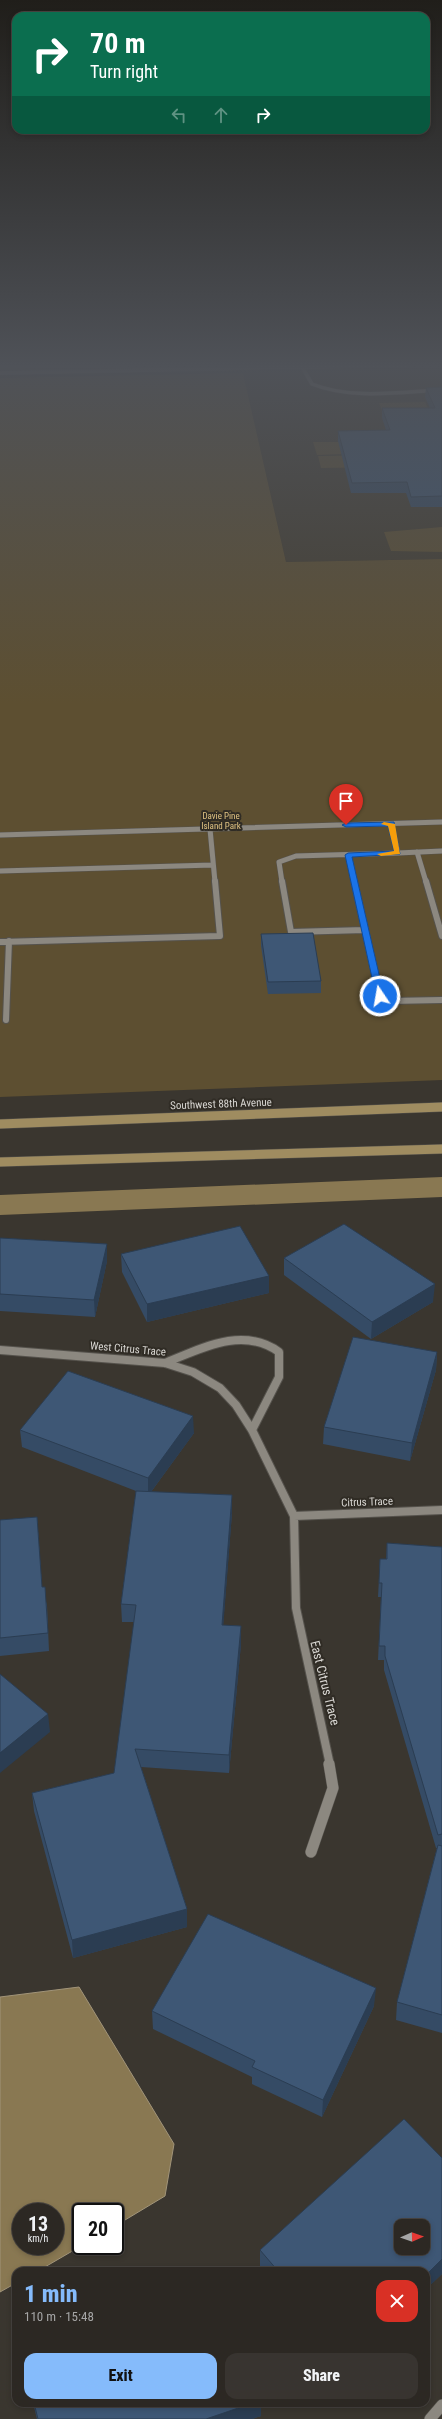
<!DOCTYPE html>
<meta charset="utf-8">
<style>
body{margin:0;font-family:"Roboto Condensed",sans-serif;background:#383430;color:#f1f3f6;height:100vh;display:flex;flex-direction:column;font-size:15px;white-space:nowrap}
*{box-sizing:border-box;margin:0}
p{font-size:13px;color:#a6a6a6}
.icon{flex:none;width:22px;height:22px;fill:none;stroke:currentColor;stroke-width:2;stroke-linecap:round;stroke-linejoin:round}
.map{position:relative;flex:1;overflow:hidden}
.sheet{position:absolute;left:12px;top:2267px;width:418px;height:140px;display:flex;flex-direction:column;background:#2c2823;border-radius:12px;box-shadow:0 2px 6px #0003,0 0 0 1px #484441}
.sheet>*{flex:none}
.top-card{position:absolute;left:12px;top:12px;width:418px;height:122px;border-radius:12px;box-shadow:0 2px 6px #0003,0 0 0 1px #484441;background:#0b6e4f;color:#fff;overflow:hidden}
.needle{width:26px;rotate:88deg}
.tools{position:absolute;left:394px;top:2219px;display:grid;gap:8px}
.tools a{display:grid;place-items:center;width:36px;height:36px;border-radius:8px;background:#2c2823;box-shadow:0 2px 6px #0003,0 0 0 1px #484441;font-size:20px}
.speed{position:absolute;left:12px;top:2203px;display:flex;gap:8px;font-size:20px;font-weight:700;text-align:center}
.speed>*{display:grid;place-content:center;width:52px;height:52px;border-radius:50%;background:#2c2823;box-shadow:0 2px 6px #0003,0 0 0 1px #484441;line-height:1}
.speed small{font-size:10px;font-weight:400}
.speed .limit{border:2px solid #111;border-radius:6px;background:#fff;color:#111}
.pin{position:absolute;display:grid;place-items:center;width:34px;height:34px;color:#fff;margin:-41px -17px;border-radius:50% 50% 50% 0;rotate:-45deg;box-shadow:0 0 4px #0007}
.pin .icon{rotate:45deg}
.me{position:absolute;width:44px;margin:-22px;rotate:348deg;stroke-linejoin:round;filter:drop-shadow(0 0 3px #0008)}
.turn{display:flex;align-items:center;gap:14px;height:84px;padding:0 12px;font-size:18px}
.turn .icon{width:52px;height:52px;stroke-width:2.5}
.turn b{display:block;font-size:28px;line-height:34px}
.lanes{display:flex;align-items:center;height:38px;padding:0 12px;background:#0003;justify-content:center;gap:20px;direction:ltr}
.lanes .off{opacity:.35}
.round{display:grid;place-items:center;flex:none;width:42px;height:42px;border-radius:12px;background:#383430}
.head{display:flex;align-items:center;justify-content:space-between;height:68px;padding:0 12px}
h1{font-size:24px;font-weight:800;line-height:30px;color:#85bbfb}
.cta{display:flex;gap:8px;margin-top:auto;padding:8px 12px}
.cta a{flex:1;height:46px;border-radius:12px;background:#85bbfb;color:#111;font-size:16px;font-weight:800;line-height:46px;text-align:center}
.cta a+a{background:#383430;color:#f1f3f6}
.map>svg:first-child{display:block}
</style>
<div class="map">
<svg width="442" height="2419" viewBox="0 0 442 2419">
<rect width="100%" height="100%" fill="#3a362f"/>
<path fill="#433d30" d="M 442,370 L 442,559 L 286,562 L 243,373 Z"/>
<path fill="#5d4f31" d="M 0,365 L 192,365 L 0,369 Z
M 243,373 L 286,562 L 442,559 L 442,1080 L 0,1097 L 0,378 Z
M 425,402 L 432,417 L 385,418 L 379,403 Z
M 313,442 L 342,442 L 346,454 L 317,455 Z
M 384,455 L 389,467 L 321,468 L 318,456 Z
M 442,527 L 442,552 L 391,551 L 384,532 Z"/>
<path fill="#897852" stroke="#a19479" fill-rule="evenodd" d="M 79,1987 L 174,2144 L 165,2196 L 115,2226 L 115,2212 L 81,2212 L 81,2246 L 38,2271 L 16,2271 L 16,2283 L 0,2292 L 0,1997 ZM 21,2212 L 55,2212 L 55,2246 L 21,2246 Z"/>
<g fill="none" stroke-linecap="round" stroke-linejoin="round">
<path fill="#897852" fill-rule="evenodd" d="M 442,1177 L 442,1197 L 0,1215 L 0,1195 Z"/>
<g stroke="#55524c" stroke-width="4.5">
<path id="minor-far4" d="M 302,367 L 312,384 C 352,400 400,392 442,390
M 0,373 L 409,365"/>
</g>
<g stroke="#55524c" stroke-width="6">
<path id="minor-far3" d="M 210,829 L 215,882
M 0,835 L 442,822
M 417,852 L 426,882
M 398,853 L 442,851
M 348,855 L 354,882
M 0,871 L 213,865
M 282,882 L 279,862 L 296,856 L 398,853 L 391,824"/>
</g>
<g stroke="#55524c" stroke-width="8">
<path id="minor-far2" d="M 282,881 L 291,932 L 365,930
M 354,881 L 380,996 L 389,1001 L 442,1000
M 426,881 L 442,936
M 0,942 L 220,936 L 215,881
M 6,1020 L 9,941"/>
</g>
<g stroke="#55524c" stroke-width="10">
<path id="minor-far1" d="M 0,1350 L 165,1363 L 193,1372 L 220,1388 L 236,1405 L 252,1430 L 294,1516 L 296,1608 L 330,1765
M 165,1363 C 202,1348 243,1326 279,1352 L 279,1377 L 252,1430
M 294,1516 L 442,1510"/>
</g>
<g stroke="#55524c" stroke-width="12">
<path id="minor" d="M 311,1852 L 333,1788 L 329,1764
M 430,2419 L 442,2405"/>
</g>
<g stroke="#55524c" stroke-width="10">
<path id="major" d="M 0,1124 L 442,1107
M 0,1162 L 442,1149"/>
</g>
<use href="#minor-far4" stroke="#8c8880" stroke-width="3.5"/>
<use href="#minor-far3" stroke="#8c8880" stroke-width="5"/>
<use href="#minor-far2" stroke="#8c8880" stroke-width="6"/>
<use href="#minor-far1" stroke="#8c8880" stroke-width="8"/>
<use href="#minor" stroke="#8c8880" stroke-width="11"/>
<use href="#major" stroke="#9f8c60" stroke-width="9"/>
</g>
<path fill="#354b65" d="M 442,387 L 442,507 L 411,507 L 406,493 L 351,493 L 338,441 L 338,431 L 386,430 L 382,418 L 382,408 L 430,408 L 425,397 L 426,388 Z
M 261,934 L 321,981 L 321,993 L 268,994 L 261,946 Z
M 0,1238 L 107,1244 L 107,1261 L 95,1317 L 0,1311 Z
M 121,1254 L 269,1293 L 147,1322 L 122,1272 Z
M 284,1258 L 433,1302 L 371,1339 L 284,1275 Z
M 437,1352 L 436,1370 L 410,1461 L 323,1444 L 324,1427 Z
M 20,1430 L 194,1433 L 151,1492 L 232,1495 L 232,1513 L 223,1625 L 241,1626 L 241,1644 L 229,1773 L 141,1767 L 187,1909 L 187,1927 L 73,1958 L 34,1811 L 32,1793 L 114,1773 L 134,1622 L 122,1622 L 121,1604 L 136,1491 L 22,1447 Z
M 37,1517 L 42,1587 L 47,1605 L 49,1651 L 0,1656 L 0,1520 Z
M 387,1543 L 442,1547 L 442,2033 L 396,2020 L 397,2002 L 437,1848 L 436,1848 L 384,1670 L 384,1660 L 378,1660 L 381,1597 L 378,1597 L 380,1559 L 386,1559 Z
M 374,2006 L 322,2117 L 252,2084 L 252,2077 L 153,2029 L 152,2011 Z
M 442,2158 L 442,2274 L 426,2289 L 426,2271 L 263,2271 L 260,2267 L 260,2250 Z
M 33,2403 L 261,2403 L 261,2416 L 252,2419 L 37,2419 Z"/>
<path fill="#2b3d52" d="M 107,1244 L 107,1261 L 95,1317 L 94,1300 Z
M 269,1276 L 269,1293 L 147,1322 L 147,1304 Z
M 435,1284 L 433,1302 L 371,1339 L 372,1322 Z
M 437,1352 L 436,1370 L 410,1461 L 412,1443 Z
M 193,1416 L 194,1433 L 148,1496 L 148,1478 Z
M 232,1495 L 232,1513 L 222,1643 L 222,1625 Z
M 241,1626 L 241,1644 L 229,1773 L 229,1755 Z
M 48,1714 L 50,1732 L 0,1773 L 0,1753 Z
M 187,1909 L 187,1927 L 73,1958 L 72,1940 Z
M 376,1988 L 374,2006 L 322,2117 L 323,2100 Z
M 442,2259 L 442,2274 L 426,2289 L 426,2275 Z
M 253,2403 L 261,2403 L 261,2416 L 252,2419 L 206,2419 Z"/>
<path fill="#3e5775" stroke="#2b3d52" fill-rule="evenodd" d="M 442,387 L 442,496 L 411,497 L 407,482 L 352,483 L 338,431 L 390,430 L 382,408 L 435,408 L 426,388 Z
M 313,933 L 321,981 L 268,982 L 261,934 Z
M 344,1224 L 435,1284 L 372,1322 L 284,1258 Z
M 240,1226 L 269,1276 L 147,1304 L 121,1254 Z
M 0,1238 L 107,1244 L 94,1300 L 0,1294 Z
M 353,1337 L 437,1352 L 412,1443 L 324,1427 Z
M 68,1371 L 193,1416 L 148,1478 L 20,1430 Z
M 136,1491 L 232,1495 L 222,1625 L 241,1626 L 229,1755 L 135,1749 L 187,1909 L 72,1940 L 32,1793 L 114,1773 L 136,1605 L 121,1604 Z
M 37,1517 L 42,1587 L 45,1587 L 48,1633 L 0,1638 L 0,1520 Z
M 387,1543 L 442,1547 L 442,1834 L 438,1835 L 385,1656 L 385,1646 L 379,1646 L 382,1583 L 379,1583 L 380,1559 L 387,1559 Z
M 0,1674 L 48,1714 L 0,1753 Z
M 438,1845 L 442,1846 L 442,2015 L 397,2002 Z
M 208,1914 L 376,1988 L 323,2100 L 252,2067 L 255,2061 L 152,2011 Z
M 404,2119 L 442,2158 L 442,2259 L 426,2275 L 426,2271 L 278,2271 L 260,2250 ZM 401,2226 L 423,2226 L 423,2248 L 401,2248 Z
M 34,2403 L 253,2403 L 206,2419 L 38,2419 Z"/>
<linearGradient id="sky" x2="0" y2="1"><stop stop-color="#201e1a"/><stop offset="0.52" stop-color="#4f5258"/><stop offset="1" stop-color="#4f5258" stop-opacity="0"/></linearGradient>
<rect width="442" height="704" fill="url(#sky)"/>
<path fill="#1a73e8" stroke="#114b97" d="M 394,822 L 400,854 L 352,857 L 384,996 L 380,998 L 376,996 L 345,855 L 348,853 L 394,851 L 388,826 L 346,827 L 342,825 L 346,823 Z"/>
<path fill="#f59e0b" d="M 384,822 L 395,824 L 400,854 L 381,856 L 377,854 L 394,851 L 388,826 L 381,824 Z"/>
<g text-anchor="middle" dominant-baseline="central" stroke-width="4" stroke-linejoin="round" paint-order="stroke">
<g font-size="9" fill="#e0c383" stroke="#302c25">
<text x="221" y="816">Davie Pine<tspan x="221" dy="10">Island Park</tspan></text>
</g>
<g font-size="11" fill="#d9d7d3" stroke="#302c25">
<text transform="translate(221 1104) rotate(-2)">Southwest 88th Avenue</text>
<text transform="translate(128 1349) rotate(5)">West Citrus Trace</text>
<text transform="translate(367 1502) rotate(-2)">Citrus Trace</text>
</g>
<g font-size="13" fill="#d9d7d3" stroke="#302c25">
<text transform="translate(325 1683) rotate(76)">East Citrus Trace</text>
</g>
</g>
</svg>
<div class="tools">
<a><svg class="needle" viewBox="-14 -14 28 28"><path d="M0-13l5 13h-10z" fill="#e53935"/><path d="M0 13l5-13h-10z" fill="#a6a6a6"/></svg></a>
</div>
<div class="speed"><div>13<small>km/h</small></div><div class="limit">20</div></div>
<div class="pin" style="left:346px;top:825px;background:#d93025"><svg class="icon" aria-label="arrive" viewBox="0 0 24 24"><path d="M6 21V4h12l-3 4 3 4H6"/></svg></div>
<svg class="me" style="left:380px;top:996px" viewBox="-20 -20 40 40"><circle r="17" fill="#1a73e8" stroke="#fff" stroke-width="3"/><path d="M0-11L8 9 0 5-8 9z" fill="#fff"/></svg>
<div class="top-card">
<div class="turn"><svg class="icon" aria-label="right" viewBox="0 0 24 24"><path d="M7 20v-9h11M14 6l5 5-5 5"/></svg><div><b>70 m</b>Turn right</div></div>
<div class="lanes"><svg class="icon off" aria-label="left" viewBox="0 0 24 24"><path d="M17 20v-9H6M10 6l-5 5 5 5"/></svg><svg class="icon off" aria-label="ahead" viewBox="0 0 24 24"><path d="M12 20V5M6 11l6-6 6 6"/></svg><svg class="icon" aria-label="right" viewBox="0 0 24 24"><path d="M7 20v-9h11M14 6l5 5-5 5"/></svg></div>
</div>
<section class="sheet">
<div class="head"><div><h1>1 min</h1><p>110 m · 15:48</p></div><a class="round" style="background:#d93025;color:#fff"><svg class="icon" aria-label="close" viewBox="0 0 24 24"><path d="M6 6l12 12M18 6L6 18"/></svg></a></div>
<div class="cta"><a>Exit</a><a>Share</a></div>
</section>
</div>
